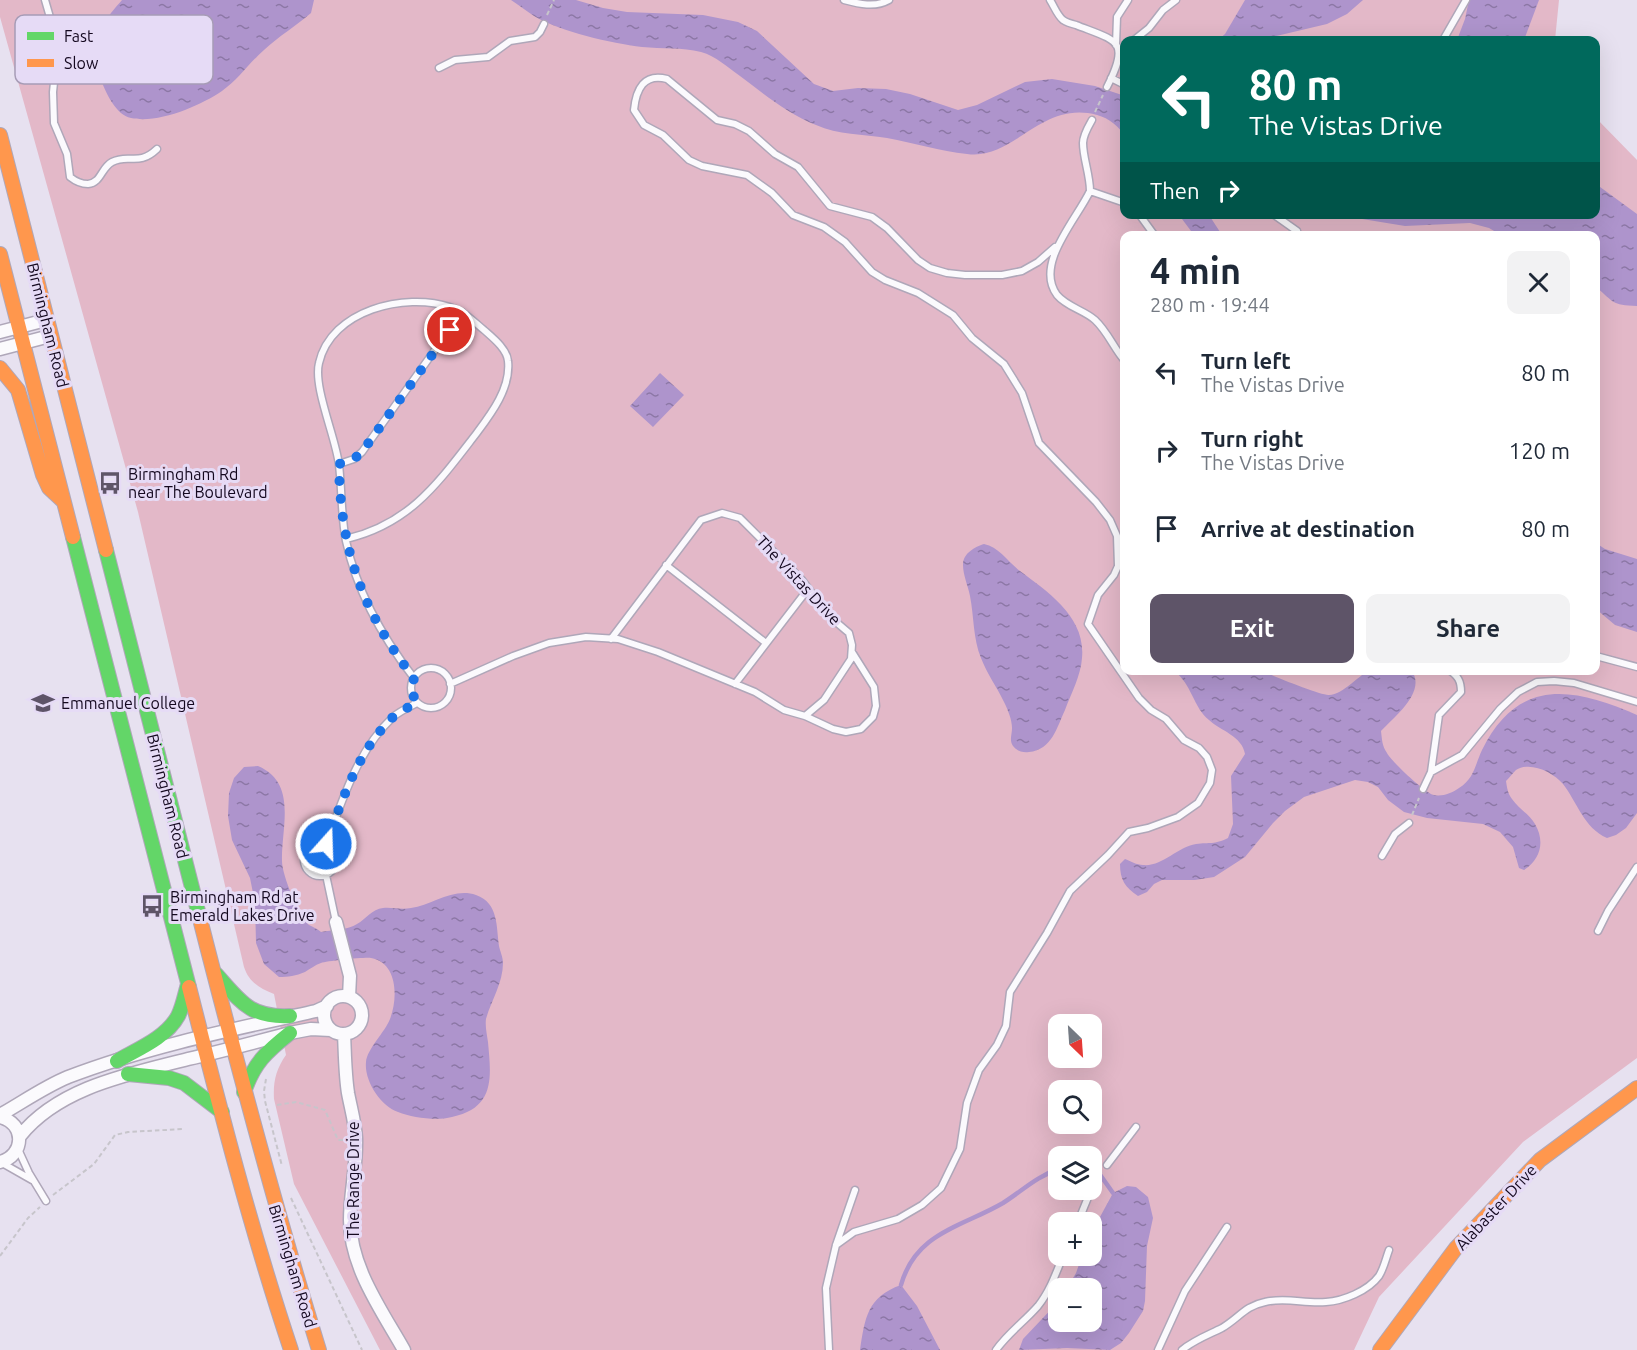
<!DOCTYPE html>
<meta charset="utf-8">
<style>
body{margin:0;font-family:Ubuntu,sans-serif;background:#f2f2f3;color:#1f2937;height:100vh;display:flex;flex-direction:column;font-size:22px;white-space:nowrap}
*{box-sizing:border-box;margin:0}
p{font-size:20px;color:#747a83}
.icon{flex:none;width:33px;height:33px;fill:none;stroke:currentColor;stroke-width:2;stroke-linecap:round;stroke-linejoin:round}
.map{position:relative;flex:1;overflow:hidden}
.details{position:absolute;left:1120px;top:231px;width:480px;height:444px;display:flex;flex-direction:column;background:#fff;border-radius:12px;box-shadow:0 6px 24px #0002}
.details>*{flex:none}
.banner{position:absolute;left:1120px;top:36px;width:480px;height:183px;border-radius:12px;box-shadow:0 6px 24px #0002;background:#00695c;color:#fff;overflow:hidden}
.needle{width:39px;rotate:155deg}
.tools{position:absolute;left:1048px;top:1014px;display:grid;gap:12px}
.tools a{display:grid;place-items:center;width:54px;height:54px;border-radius:12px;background:#fff;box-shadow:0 6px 24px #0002;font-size:30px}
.pin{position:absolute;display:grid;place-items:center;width:51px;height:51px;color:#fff;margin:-26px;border:3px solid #fff;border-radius:50%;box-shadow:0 2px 6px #0007}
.me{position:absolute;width:66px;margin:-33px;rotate:20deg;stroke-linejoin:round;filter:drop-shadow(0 0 4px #0008)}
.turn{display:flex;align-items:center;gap:21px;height:126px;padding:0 30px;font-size:27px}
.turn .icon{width:78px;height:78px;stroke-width:2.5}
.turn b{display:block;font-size:42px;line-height:51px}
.then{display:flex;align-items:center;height:57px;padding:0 30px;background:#0003;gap:12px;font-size:22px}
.round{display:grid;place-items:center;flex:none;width:63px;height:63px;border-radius:12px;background:#f2f2f3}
.summary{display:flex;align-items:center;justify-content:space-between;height:102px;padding:0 30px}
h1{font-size:36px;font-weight:700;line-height:45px}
.action{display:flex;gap:12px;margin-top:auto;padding:12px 30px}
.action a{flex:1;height:69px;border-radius:12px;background:#5e5468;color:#fff;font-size:24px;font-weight:700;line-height:69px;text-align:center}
.action a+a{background:#f2f2f3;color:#1f2937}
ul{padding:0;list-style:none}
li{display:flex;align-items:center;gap:18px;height:78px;padding:0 30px}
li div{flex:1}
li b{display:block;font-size:22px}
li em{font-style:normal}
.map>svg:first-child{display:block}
</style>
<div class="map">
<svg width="1637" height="1350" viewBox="0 0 1637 1350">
<defs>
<pattern id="water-ripples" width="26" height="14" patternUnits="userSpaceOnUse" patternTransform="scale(1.5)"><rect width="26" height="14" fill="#ae94cc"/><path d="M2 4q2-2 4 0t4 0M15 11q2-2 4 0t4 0" fill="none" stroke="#8c77a5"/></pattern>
</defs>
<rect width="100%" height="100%" fill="#e7e1f0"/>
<path fill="#e3b8c8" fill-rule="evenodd" d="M 0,0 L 1559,0 L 1555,40 L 1125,40 L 1125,214 L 1596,214 L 1596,118 L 1637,160 L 1637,1058 L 1523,1142 L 1379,1297 L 1354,1350 L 380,1350 L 294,1184 L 274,1099 C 273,1082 276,1069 286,1055 L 274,994 C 259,988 249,982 244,967 L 138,512 L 0,17 ZM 1125,236 L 1596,236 L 1596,670 L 1125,670 ZM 1059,1024 L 1092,1024 L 1092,1058 L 1059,1058 ZM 1059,1090 L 1092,1090 L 1092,1124 L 1059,1124 ZM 1059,1156 L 1092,1156 L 1092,1190 L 1059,1190 ZM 1059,1222 L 1092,1222 L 1092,1256 L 1059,1256 ZM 1059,1288 L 1092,1288 L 1092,1322 L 1059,1322 Z"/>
<path fill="url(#water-ripples)" d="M 122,0 L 314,0 L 311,13 C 296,26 279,36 264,50 C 249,63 238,80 222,91 C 200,106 158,124 131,118 C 116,115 106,93 101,80 C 96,64 99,37 106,22 C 109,14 116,7 122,0 Z
M 511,0 L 576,0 L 603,8 L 627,12 L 703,15 L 738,22 L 757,31 L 814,84 L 833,91 L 858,88 L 886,89 L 910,94 L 958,110 L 977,105 L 1025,82 L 1052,79 L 1095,86 L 1125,96 L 1125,137 C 1120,127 1109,118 1097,115 C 1040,100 1014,161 967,154 C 940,151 914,143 887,138 C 863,134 838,135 816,125 C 788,114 764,94 740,76 C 727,67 716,56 701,52 C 682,47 662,49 642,47 C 611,43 561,32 534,16 C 526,11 519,5 511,0 Z
M 1245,0 L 1363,0 L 1347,14 L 1327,24 L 1260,40 L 1218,40 L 1225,34 Z
M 1469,0 L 1539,0 L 1524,40 L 1457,40 L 1465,19 Z
M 1596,184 L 1637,214 L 1637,306 C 1611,305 1614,302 1596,287 L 1596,236 L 1501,235 L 1489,228 L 1470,223 L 1405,226 L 1350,217 L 1322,215 L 1596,214 Z
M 1179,215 L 1209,215 L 1222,235 L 1194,235 Z
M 660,373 L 684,395 L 653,427 L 630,406 Z
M 1596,543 L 1605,549 L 1637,559 L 1637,632 L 1615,625 L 1596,609 Z
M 984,544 C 999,547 1007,561 1020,571 C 1048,592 1086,617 1082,658 C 1081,675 1071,694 1065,710 C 1057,727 1052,750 1029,752 C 1023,753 1017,751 1013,746 C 1009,740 1012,735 1012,728 C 1012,720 1008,710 1004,702 C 997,687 987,674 981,658 C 973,639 974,616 970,596 C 968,586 963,575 963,565 C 963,553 975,547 984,544 Z
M 1174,671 L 1263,671 C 1270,675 1322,696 1329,695 C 1344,694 1356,677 1369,671 C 1378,668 1401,671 1412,671 C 1426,692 1395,716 1381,731 C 1382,739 1382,746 1387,753 C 1391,761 1426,794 1434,795 C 1442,797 1452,793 1459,788 C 1474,779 1475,765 1482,750 C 1518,677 1573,687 1637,715 L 1637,813 L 1626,828 L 1616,835 L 1607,838 C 1584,828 1577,802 1563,784 C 1553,772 1530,761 1516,770 C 1513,773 1509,778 1506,781 C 1507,788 1508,794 1512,799 C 1518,808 1529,814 1535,824 C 1545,841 1541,859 1524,870 L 1519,868 L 1513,847 L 1500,832 L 1483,824 L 1427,818 L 1404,812 L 1388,800 L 1378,787 L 1368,782 L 1355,780 L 1304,797 L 1285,811 L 1273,823 L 1245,857 L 1214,877 L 1195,880 L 1162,880 L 1154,884 L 1147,892 L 1138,896 C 1125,887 1120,880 1120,864 L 1125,859 C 1130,861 1137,865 1143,865 C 1162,867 1177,847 1196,844 C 1210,842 1214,845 1228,838 L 1233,824 L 1231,776 L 1245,754 C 1242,736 1221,731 1209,720 C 1193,707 1192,684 1174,671 Z
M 258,766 C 298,783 281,828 282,861 C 282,875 299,917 309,925 C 313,927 318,929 321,932 C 332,930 348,930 357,924 C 366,919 372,909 383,908 C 392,907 401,910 411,908 C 432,905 454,887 476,895 C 499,903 496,927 499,946 C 500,951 503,957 503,963 C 503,983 491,1001 486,1019 C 485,1026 487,1035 488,1042 C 491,1076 496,1108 452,1117 C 437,1121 413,1118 398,1112 C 381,1106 364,1081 366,1062 C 367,1049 385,1032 390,1019 C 398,998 398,963 371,958 C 365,957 327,961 321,963 C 315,965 310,969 305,972 C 296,976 288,977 279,977 L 264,964 L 256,943 L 255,903 L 250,878 L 232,840 L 228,816 L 229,793 L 234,778 L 244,767 Z
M 1127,1186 L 1136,1187 L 1148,1197 L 1153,1218 L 1147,1246 L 1145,1301 L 1143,1311 L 1129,1333 L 1121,1343 L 1110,1350 L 1067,1348 L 1019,1350 L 1023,1339 L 1059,1301 L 1059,1322 L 1092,1322 L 1092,1288 L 1067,1288 L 1076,1273 L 1082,1256 L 1092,1256 L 1094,1228 L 1113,1193 Z
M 901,1285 L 917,1306 L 940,1350 L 860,1350 C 865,1318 867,1297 901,1285 Z"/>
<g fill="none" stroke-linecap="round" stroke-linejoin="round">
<path stroke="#ae94cc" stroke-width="4.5" d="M 1092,1168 L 1096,1169 L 1113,1193
M 901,1285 C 916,1232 962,1227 1003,1203 C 1022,1191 1037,1176 1059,1169"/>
<g stroke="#afa7b9" stroke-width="9">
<path id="lane" d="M 45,0 L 56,38 L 57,54 L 53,92 L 54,123 L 67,154 L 70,177 C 75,181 80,184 88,184 C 101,183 101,168 112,162 C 129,153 138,167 157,149
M 844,0 C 859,4 875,8 889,0
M 1050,0 C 1054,6 1057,15 1063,20 C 1066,22 1072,24 1076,25 C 1117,41 1131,40 1107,87
M 1134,40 L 1149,28 L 1163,10 L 1176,0
M 1443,40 L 1466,0
M 1116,45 L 1117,17 L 1128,0
M 439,68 L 455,60 L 488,57 L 510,41 L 535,37 L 540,32 L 544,24
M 1111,78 L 1125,85
M 1090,191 C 1090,175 1083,158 1083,143 C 1083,135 1088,127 1092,120
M 1125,203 L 1090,191 C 1077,219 1034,264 1057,295 C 1067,307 1084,310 1095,320 C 1108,332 1114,349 1125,361
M 1139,214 L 1155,236
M 1273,214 L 1297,231
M 339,464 L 354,459 L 362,452 L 462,312
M 346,539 C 410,524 438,483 476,434 C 491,414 511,388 508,361 C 507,349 493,338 484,330 C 473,321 464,311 450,307 C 405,292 331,310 319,363 C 313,387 336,438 339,465 C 342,490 341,516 346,541 C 357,592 382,637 414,678
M 666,565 L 766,643
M 611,639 L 701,520 L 722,513 L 740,518 L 802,580 L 829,616 L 849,633 L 852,645 L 851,659 L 824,700 L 805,716
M 1596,656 L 1637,667
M411 688a20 20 0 1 1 40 0a20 20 0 1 1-40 0Z
M 1449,670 C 1458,676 1461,681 1461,692 L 1439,715 L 1431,772 L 1462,755 L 1500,709 L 1518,692 L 1537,682 L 1554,681 L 1574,683 L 1637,702
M 450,684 L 513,656 L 549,643 L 586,637 L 618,639 L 658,652 L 755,692 L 784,710 L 805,716 L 833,729 L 846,732 L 861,729 L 873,717 L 876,706 L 874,687 L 852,652
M 735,684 L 808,589
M 1423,789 L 1431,772
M304 860a16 16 0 1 1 32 0a16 16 0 1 1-32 0Z
M 326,844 C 343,799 357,751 393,717 C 400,711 409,707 417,703
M 1382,856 L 1395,834 L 1409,823
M 326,875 L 336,922
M 1598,931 L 1608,911 L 1637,867
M 18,1149 L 29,1173 L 46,1201
M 2,1163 L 32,1180
M 1107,1165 L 1136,1127
M 1078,1222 L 1091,1190
M 836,1245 L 854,1232 L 898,1219 L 922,1205 L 941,1188 L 960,1149 L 967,1103 L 979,1070 L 997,1045 L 1006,1026 L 1010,992 L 1047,933 L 1070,891 L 1108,855 L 1129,832 L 1148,828 L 1178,817 L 1198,803 L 1210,783 L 1212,770 L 1207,757 L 1199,748 L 1184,740 L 1166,719 L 1151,710 L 1139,698 L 1088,624 L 1098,595 L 1114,575 L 1118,566 L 1117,536 L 1110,520 L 1096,502 L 1039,443 L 1022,393 L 1004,364 L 972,338 L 953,315 L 918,293 L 885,280 L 872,272 L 845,242 L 824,227 L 793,215 L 772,193 L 747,175 L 702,166 L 689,160 L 663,135 L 644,125 L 634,110 C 636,89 644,73 667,79 L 717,120 L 735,124 L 749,131 L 775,154 L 798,167 L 830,206 L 872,217 L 887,228 L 918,260 L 930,268 L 947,273 L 965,275 L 1002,275 L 1022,271 L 1038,262 L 1055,247
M 829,1350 L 826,1288 L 836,1245 L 855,1190
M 996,1350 C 1008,1333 1025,1321 1038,1306 C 1050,1291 1056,1273 1063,1256
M 1158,1350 L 1185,1291 L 1227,1227
M 1182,1350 C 1194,1340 1208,1335 1222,1328 C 1239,1318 1245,1306 1265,1302 C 1286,1297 1305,1304 1326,1302 C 1343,1301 1368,1291 1379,1276 C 1384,1268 1386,1258 1389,1250"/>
</g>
<g stroke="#afa7b9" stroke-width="15">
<path id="street" d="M 0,332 L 46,320
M 0,349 L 50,336
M 336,922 L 350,976 L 349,997
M324 1015a19 19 0 1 1 38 0a19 19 0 1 1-38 0Z
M 344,1034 C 345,1054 345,1074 348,1093 C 351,1109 355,1122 356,1138 C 357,1166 350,1193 350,1220 C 350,1267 382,1311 404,1350
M 0,1115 C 23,1102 44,1087 68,1077 C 146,1047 234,1029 316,1011 L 327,1006
M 0,1117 C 26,1123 25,1156 0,1162
M 20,1136 C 59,1087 130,1074 188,1059 C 222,1051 256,1042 290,1033 L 311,1029 L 331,1030"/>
</g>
<g stroke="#afa7b9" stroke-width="16">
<path id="fast" d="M 73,537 L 189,987
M 106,550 L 200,919
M 216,974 C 241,1002 250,1018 290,1016
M 117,1061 C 138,1049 166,1038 178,1016 C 183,1006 185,994 188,984
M 128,1074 L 169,1078 L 184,1083 L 222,1112
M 244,1092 C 254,1063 266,1052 290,1033"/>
</g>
<g stroke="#afa7b9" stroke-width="16">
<path id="slow" d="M 0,135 L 106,550
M 0,254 L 73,537
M 0,368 L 18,390 L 43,475 L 49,488 L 64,502
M 200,919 C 237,1064 275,1208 319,1350
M 189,987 C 220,1109 251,1230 291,1350
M 1380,1350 L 1456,1248 L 1540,1160 L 1637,1088"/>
</g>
<path stroke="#c7c5cb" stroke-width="2" stroke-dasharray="4.5 3" stroke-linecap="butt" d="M 547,15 L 554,0
M 1095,112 L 1103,95
M 1412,815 L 1419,798
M 266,1079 L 264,1091 L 265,1101 L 282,1166
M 277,1105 L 296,1102 L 325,1110 L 338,1140 L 344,1140
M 1095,1180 L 1102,1172
M 53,1195 L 94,1164 L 115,1135 L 128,1132 L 183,1129
M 291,1198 L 362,1350
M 0,1256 L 28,1218 L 40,1207"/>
<use href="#lane" stroke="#fbfafd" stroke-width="6"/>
<use href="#street" stroke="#fbfafd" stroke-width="12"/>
<use href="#fast" stroke="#63d668" stroke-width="14"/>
<use href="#slow" stroke="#ff974d" stroke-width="14"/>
</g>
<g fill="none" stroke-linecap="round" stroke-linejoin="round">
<path stroke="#1a73e8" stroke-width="10" stroke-dasharray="0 18" d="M 326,844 C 343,799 357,752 393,717 C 400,711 409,707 417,703 L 411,691 L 414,678 C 362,612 340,548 339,464 L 354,459 L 362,452 L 450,330"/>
</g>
<defs>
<g id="bus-bare" transform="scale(1.8)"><path d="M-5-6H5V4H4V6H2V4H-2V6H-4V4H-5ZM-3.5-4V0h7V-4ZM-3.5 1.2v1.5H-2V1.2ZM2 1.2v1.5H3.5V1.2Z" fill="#5e5468" stroke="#e6dbf6" stroke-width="2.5" paint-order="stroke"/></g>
<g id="school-bare" transform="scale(1.8)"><path d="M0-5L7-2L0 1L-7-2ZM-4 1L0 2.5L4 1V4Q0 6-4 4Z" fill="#5e5468" stroke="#e6dbf6" stroke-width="2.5" paint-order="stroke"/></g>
</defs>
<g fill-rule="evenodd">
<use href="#bus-bare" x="110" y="483"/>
<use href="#school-bare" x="43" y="703"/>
<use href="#bus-bare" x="152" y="906"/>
</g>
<g text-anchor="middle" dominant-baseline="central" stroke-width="6" stroke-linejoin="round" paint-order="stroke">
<g font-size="16" fill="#14081f" stroke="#e6dbf6">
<text transform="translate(48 325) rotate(76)">Birmingham Road</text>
<text transform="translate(799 580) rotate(47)">The Vistas Drive</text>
<text transform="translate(168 796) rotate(76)">Birmingham Road</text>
<text transform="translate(353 1180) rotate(-90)">The Range Drive</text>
<text transform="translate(1496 1207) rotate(-47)">Alabaster Drive</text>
<text transform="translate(293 1266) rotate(73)">Birmingham Road</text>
</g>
<g font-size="16" fill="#14081f" stroke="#e6dbf6" text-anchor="start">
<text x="128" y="474">Birmingham Rd<tspan x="128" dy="18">near The Boulevard</tspan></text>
<text x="61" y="703">Emmanuel College</text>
<text x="170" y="897">Birmingham Rd at<tspan x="170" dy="18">Emerald Lakes Drive</tspan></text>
</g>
</g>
<rect x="15" y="15" width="198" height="69" rx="9" fill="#e6dbf6" stroke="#a79cb6" stroke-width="1.5"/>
<rect x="27" y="32" width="27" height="8" fill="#63d668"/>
<rect x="27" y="59" width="27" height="8" fill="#ff974d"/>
<g font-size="16" fill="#14081f">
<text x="64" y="42">Fast</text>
<text x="64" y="69">Slow</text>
</g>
</svg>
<div class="tools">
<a><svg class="needle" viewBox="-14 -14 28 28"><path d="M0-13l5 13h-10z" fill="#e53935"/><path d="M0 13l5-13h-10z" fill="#747a83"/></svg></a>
<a><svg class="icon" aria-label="search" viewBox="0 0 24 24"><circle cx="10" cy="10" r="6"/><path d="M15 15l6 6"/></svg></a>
<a><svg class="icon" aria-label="layers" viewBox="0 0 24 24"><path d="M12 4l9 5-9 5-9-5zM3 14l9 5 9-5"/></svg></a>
<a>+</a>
<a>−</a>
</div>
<div class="pin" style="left:450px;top:330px;background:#d93025"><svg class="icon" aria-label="arrive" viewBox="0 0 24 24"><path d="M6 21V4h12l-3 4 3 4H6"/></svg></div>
<svg class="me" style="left:326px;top:844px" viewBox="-20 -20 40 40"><circle r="17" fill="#1a73e8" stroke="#fff" stroke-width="3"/><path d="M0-11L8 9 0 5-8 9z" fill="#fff"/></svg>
<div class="banner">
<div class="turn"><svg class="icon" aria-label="left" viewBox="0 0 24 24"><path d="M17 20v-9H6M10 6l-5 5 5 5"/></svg><div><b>80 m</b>The Vistas Drive</div></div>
<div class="then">Then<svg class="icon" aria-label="right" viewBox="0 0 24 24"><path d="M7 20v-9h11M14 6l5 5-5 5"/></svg></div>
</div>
<section class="details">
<div class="summary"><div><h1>4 min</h1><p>280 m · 19:44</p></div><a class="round"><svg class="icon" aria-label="close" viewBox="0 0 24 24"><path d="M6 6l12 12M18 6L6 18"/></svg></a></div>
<ul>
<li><svg class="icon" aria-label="left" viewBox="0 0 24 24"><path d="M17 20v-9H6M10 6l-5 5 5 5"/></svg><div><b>Turn left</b><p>The Vistas Drive</p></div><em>80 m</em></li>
<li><svg class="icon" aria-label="right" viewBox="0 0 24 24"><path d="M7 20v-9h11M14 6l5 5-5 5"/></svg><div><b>Turn right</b><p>The Vistas Drive</p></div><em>120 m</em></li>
<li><svg class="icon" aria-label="arrive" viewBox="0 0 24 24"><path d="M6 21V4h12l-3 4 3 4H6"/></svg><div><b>Arrive at destination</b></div><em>80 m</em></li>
</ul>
<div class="action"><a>Exit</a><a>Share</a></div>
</section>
</div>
